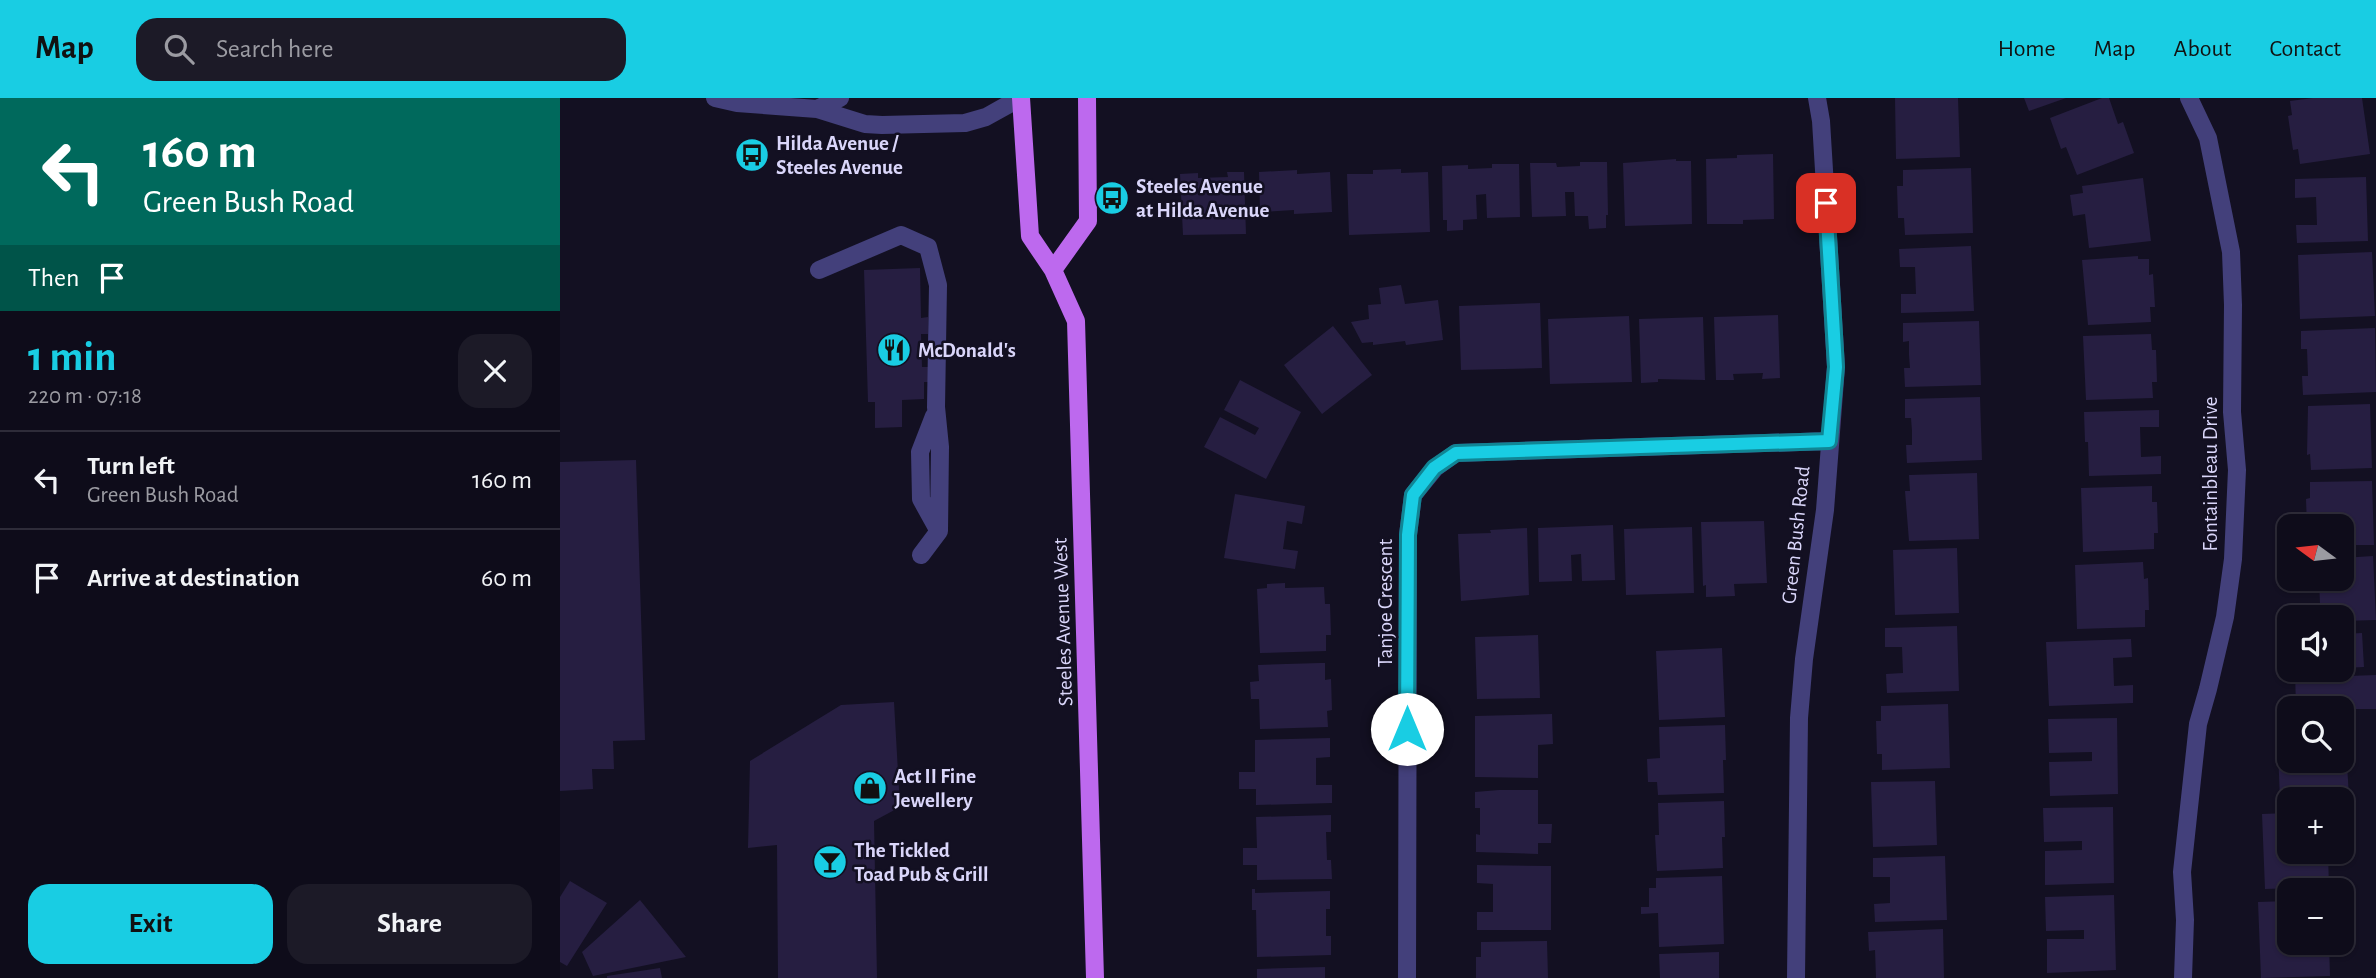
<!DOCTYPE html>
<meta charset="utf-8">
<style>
body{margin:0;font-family:"Alegreya Sans",sans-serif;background:#1c1a27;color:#f1f3f6;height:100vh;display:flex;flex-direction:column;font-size:26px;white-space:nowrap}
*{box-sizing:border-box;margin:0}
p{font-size:23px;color:#9b9ba2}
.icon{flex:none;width:38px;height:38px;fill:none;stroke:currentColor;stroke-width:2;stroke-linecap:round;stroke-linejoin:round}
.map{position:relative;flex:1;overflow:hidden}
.drawer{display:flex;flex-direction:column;background:#0e0c1a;width:560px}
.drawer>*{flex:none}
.guide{background:#00695c;color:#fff;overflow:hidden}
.needle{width:46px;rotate:285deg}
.buttons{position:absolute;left:1717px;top:416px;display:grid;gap:14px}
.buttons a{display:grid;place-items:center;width:77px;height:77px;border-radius:14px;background:#0e0c1a;box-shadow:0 2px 5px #0004,0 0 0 2px #2e2c39;font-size:35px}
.pin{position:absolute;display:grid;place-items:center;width:60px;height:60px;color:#fff;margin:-30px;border-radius:14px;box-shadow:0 4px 10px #0006}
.me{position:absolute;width:77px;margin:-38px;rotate:0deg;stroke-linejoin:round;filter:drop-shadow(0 0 5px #0008)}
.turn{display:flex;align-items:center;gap:24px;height:147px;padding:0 28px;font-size:32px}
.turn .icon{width:91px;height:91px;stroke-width:2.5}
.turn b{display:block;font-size:49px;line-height:60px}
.then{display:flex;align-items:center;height:66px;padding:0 28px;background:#0003;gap:14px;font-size:26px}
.round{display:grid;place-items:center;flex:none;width:74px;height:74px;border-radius:21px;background:#1c1a27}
.head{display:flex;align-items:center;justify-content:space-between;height:119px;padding:0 28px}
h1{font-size:42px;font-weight:600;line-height:52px;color:#19cde3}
.primary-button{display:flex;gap:14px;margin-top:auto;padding:14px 28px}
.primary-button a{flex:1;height:80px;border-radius:21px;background:#19cde3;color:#111;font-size:28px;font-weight:600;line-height:80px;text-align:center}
.primary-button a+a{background:#1c1a27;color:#f1f3f6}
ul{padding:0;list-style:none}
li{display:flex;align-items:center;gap:21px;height:98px;padding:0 28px;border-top:2px solid #2e2c39}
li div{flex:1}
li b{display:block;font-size:26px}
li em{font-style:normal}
header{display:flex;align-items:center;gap:42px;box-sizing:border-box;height:98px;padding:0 35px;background:#19cde3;color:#111}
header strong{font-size:33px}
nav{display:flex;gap:38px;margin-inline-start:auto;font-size:24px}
.search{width:490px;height:63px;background:#1c1a27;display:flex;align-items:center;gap:18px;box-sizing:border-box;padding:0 24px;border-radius:21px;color:#9b9ba2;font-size:26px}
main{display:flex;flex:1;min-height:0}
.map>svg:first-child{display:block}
</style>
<header>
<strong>Map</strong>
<div class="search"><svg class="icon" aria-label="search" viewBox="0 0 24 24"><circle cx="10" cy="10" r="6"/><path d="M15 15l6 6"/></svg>Search here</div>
<nav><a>Home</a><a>Map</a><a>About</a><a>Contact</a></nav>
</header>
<main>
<section class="drawer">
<div class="guide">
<div class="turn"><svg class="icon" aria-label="left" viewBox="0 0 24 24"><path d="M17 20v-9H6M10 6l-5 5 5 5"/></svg><div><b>160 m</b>Green Bush Road</div></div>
<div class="then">Then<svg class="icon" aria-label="arrive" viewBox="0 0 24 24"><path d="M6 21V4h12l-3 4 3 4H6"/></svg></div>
</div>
<div class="head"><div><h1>1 min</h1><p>220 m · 07:18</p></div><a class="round"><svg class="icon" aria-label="close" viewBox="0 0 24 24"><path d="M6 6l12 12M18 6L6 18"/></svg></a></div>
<ul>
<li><svg class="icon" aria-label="left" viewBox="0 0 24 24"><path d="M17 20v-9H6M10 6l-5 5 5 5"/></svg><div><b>Turn left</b><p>Green Bush Road</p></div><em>160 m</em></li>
<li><svg class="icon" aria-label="arrive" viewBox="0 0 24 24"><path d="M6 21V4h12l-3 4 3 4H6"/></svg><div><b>Arrive at destination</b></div><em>60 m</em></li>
</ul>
<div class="primary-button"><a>Exit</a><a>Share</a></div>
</section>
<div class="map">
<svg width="1816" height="880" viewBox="0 0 1816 880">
<rect width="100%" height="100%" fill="#131022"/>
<path fill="#261e41" d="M 1335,0 L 1398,0 L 1400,59 L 1336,61 Z
M 1464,0 L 1506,0 L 1469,13 Z
M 1542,0 L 1549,0 L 1558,26 L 1563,24 L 1574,55 L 1517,77 L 1506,49 L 1501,51 L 1490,20 Z
M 1753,0 L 1802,0 L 1810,56 L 1740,66 L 1738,51 L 1733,52 L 1728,18 L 1732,17 L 1730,3 Z
M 1213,56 L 1214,121 L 1183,122 L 1183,126 L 1147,126 L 1146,61 L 1177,60 L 1177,57 Z
M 1116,61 L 1116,63 L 1131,63 L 1132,126 L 1065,128 L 1063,65 Z
M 1020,64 L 1047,64 L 1048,117 L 1046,117 L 1046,130 L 1029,131 L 1028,118 L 1015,118 L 1014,94 L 1005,94 L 1006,118 L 972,119 L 970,65 L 996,65 L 997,69 L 1020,68 Z
M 932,66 L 959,66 L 960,119 L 927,120 L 926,96 L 916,97 L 917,121 L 903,122 L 903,132 L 887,133 L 887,122 L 883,122 L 882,68 L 908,67 L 908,71 L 932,70 Z
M 1411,70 L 1413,135 L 1345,137 L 1344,120 L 1338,120 L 1337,88 L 1343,88 L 1343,72 Z
M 841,71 L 841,75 L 868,74 L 870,134 L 789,137 L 787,76 L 813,76 L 813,72 Z
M 737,72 L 737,76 L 770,74 L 772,114 L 734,116 L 734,112 L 700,114 L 699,74 Z
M 667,74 L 684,74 L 686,136 L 623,137 L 620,76 L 638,75 L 638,80 L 668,79 Z
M 1806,79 L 1808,143 L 1737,145 L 1736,127 L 1757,127 L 1756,99 L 1735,100 L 1735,81 Z
M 1583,80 L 1591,143 L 1529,150 L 1525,116 L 1513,118 L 1510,97 L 1523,95 L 1522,88 Z
M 1411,148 L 1414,213 L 1341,215 L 1341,196 L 1356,196 L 1355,169 L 1340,169 L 1339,151 Z
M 1812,154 L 1815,218 L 1740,221 L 1738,157 Z
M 1578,158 L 1578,161 L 1589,161 L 1589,177 L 1593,176 L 1595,209 L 1590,209 L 1591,224 L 1528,227 L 1522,162 Z
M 360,170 L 361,220 L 368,219 L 368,236 L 361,236 L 362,269 L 368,269 L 369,284 L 364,284 L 364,301 L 342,302 L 342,329 L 315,330 L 315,304 L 308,304 L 304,172 Z
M 841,187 L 845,206 L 878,202 L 883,242 L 846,247 L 845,243 L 813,247 L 813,244 L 802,245 L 791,224 L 809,221 L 808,207 L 821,206 L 819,190 Z
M 980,205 L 982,270 L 901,272 L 899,208 Z
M 1218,217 L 1220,280 L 1202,281 L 1203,275 L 1173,276 L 1174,282 L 1156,282 L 1154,219 Z
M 1069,218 L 1072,284 L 990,286 L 988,221 Z
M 1143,219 L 1145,282 L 1098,281 L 1098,284 L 1081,285 L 1079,221 Z
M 1419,223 L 1421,287 L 1345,289 L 1344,270 L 1350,270 L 1349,257 L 1349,243 L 1343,244 L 1343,225 Z
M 773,228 L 812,277 L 762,316 L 724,267 Z
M 1815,230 L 1816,294 L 1743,297 L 1742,278 L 1748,278 L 1747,251 L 1741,251 L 1741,233 Z
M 1591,236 L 1592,252 L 1596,252 L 1597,284 L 1592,284 L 1593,300 L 1526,302 L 1523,238 Z
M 680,282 L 741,314 L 706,381 L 644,349 L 660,319 L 695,337 L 699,330 L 664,312 Z
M 1420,299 L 1422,362 L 1347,365 L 1346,347 L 1352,347 L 1352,333 L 1351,320 L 1345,320 L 1345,301 Z
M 1810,306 L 1812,370 L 1751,372 L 1750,356 L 1747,357 L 1748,308 Z
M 1599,312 L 1599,329 L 1580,329 L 1581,359 L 1601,358 L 1601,376 L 1529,378 L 1528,344 L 1525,344 L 1524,314 Z
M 76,362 L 85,642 L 53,643 L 54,671 L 32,671 L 33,691 L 0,693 L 0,364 Z
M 1417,375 L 1419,441 L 1349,443 L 1345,393 L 1350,393 L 1349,377 Z
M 1812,383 L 1814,447 L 1782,447 L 1782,429 L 1747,429 L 1746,401 L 1750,400 L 1750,384 Z
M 1592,388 L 1592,404 L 1597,404 L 1598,435 L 1594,435 L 1594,451 L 1523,454 L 1521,390 Z
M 675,396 L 745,408 L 742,426 L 727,423 L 723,451 L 738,453 L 735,471 L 664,460 Z
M 1204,423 L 1207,485 L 1174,486 L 1175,498 L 1146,499 L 1146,487 L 1143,488 L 1141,424 Z
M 1053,427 L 1055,482 L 1022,483 L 1021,456 L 1011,457 L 1012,483 L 979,484 L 978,430 Z
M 1132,429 L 1134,495 L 1066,497 L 1064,431 Z
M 967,430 L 969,497 L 901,503 L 898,436 L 931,435 L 930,432 Z
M 1397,450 L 1399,515 L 1335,517 L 1333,452 Z
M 1813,458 L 1816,522 L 1782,523 L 1782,520 L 1745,520 L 1744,507 L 1760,506 L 1759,481 L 1782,481 L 1782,460 Z
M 1583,464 L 1584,481 L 1588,480 L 1589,512 L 1585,512 L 1585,529 L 1517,531 L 1515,467 Z
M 725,485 L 725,490 L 764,489 L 765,506 L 770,506 L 771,537 L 766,537 L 766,553 L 700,555 L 697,491 L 707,490 L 707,486 Z
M 1397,528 L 1399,593 L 1327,595 L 1326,576 L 1343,575 L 1342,549 L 1325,549 L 1325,530 Z
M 1802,535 L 1804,569 L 1782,570 L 1782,536 Z
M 978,537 L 980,600 L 917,601 L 915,539 Z
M 1571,541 L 1572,559 L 1553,560 L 1554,588 L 1573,587 L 1573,605 L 1489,608 L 1486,544 Z
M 1162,550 L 1165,619 L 1099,622 L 1096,553 Z
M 760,565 L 765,565 L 765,582 L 771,581 L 772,612 L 767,613 L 768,629 L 700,631 L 699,601 L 691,601 L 690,584 L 699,583 L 698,567 Z
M 1735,572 L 1761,572 L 1761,579 L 1816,577 L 1816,611 L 1736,611 Z
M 334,604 L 340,709 L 314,723 L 317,880 L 218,880 L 217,747 L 188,750 L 190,663 L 281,607 Z
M 1388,606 L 1390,670 L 1322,672 L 1322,656 L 1317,656 L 1316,623 L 1321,623 L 1321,608 Z
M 992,616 L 993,646 L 978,647 L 978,680 L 915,679 L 915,618 Z
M 1557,620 L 1558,696 L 1490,698 L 1489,664 L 1532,663 L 1532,654 L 1489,655 L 1488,621 Z
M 1782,623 L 1786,623 L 1787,658 L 1782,658 Z
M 1729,626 L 1729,663 L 1744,663 L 1744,668 L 1787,666 L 1789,699 L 1720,702 L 1717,627 Z
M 1165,627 L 1166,662 L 1163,662 L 1164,695 L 1098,697 L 1097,684 L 1088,684 L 1087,661 L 1100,660 L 1099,629 Z
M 770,640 L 770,659 L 756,660 L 756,687 L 772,687 L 772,705 L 696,707 L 696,691 L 679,691 L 679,674 L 695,674 L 695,642 Z
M 1375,683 L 1377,747 L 1313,749 L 1311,684 Z
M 939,692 L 978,692 L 978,726 L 992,726 L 991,745 L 978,745 L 978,756 L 916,754 L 916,736 L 920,737 L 920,710 L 915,710 L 915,694 Z
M 1164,703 L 1165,739 L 1162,739 L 1163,770 L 1097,773 L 1095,737 L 1099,737 L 1098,705 Z
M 1553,709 L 1554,785 L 1485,787 L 1485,753 L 1522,752 L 1522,743 L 1484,744 L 1483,710 Z
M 1729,715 L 1729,757 L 1768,756 L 1769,789 L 1705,791 L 1702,716 Z
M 771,717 L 771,734 L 766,734 L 767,762 L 771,762 L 772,781 L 697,782 L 697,767 L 683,767 L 683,750 L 697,750 L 696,719 Z
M 1385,758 L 1387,822 L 1315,824 L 1314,806 L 1330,805 L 1330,779 L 1313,779 L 1313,760 Z
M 917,767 L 991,768 L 991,832 L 917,832 L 917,814 L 933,814 L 933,786 L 917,785 Z
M 1162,778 L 1164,846 L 1099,849 L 1098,815 L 1081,816 L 1081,809 L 1089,809 L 1089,790 L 1096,790 L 1096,780 Z
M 10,783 L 47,805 L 7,868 L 0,864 L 0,799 Z
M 692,791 L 695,791 L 695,795 L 770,793 L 770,811 L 766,811 L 766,838 L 771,838 L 771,857 L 697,859 L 696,812 L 692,812 Z
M 1554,797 L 1556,872 L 1487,875 L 1487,841 L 1524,841 L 1524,832 L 1486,833 L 1485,799 Z
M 80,802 L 126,859 L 33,878 L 22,854 Z
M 1729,803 L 1729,836 L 1726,837 L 1726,846 L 1769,845 L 1770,878 L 1701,880 L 1698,804 Z
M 1383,831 L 1384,880 L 1316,880 L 1315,852 L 1309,853 L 1308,834 Z
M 987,843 L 988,880 L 916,880 L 916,859 L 921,859 L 921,844 Z
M 1159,854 L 1159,880 L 1100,880 L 1099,856 Z
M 765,869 L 765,880 L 697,880 L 697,871 Z
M 100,870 L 102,880 L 47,880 L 47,878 Z"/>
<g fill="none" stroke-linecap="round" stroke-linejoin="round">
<path stroke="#43407b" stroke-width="18" d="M 155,0 L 177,5 L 257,11 L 305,26 L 322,27 L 405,25 L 426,19 L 460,0
M 257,11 L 280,0
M 259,172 L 341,137 L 368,149 L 378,187 L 376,309 L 380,349 L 379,433 L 361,457
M 374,318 L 360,354 L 361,401 L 377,430
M 847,880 L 848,437 L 853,397 L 875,370 L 896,355 L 1269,343
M 1236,880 L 1239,620 L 1244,561 L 1265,412 L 1276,269 L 1261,23 L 1257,0
M 1623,880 L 1625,822 L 1622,774 L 1638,626 L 1648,591 L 1665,519 L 1673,461 L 1677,372 L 1672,314 L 1673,207 L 1671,154 L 1648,40 L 1629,0"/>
<path stroke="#bd69ee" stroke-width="18" d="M 461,0 L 470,138 L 493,172 L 516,223 L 535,880
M 493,172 L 528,123 L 527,0"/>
</g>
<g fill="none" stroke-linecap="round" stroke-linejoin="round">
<g stroke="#108594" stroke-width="18">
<path id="route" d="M 847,631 L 848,437 L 853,397 L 874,370 L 896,355 L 1269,343 L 1276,269 L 1266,105"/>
</g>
<use href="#route" stroke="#19cde3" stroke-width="12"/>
</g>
<defs>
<g id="bus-disc" transform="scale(1.75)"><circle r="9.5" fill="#19cde3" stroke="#131022"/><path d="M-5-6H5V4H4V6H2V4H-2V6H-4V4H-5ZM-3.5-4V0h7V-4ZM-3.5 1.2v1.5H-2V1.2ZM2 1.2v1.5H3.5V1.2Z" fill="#111"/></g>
<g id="restaurant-disc" transform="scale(1.75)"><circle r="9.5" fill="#19cde3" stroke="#131022"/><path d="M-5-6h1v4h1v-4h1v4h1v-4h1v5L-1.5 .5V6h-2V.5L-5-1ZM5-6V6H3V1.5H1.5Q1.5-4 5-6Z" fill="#111"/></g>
<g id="shop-disc" transform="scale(1.75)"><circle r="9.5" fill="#19cde3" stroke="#131022"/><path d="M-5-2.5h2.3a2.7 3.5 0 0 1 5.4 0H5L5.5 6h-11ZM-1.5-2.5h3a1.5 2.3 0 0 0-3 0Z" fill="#111"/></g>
<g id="bar-disc" transform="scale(1.75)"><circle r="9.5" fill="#19cde3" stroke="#131022"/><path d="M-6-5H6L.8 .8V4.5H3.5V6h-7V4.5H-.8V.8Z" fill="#111"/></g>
</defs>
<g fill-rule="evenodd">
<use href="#bus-disc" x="192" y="57"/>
<use href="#bus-disc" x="552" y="100"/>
<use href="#restaurant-disc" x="334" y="252"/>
<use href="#shop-disc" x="310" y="690"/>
<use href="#bar-disc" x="270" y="764"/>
</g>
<g text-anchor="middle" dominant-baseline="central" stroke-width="5" stroke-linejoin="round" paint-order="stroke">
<g font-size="21" font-weight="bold" fill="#dad6fa" stroke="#131022" text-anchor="start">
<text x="216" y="45">Hilda Avenue /<tspan x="216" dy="24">Steeles Avenue</tspan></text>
<text x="576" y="88">Steeles Avenue<tspan x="576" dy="24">at Hilda Avenue</tspan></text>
<text x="358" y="252">McDonald's</text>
<text x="334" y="678">Act II Fine<tspan x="334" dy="24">Jewellery</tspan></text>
<text x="294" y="752">The Tickled<tspan x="294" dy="24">Toad Pub &amp; Grill</tspan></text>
</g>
<g font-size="21" fill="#dad6fa" stroke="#131022">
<text transform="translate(1650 376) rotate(-90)">Fontainbleau Drive</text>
<text transform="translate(1236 437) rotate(-84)">Green Bush Road</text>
<text transform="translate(825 505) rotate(-90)">Tanjoe Crescent</text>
<text transform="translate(503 524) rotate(-92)">Steeles Avenue West</text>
</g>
</g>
</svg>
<div class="buttons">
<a><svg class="needle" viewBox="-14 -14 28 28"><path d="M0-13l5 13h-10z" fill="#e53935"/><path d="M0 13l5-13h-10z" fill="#9b9ba2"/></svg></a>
<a><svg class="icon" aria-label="sound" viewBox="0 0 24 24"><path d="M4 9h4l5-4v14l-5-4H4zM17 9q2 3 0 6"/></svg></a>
<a><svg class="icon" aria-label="search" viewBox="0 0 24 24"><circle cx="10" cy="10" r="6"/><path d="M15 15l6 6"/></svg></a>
<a>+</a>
<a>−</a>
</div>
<div class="pin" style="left:1266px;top:105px;background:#d93025"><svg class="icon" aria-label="arrive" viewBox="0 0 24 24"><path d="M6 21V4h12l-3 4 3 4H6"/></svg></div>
<svg class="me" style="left:847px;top:631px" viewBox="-20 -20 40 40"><circle r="19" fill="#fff"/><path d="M0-13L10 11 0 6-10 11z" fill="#19cde3"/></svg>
</div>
</main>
